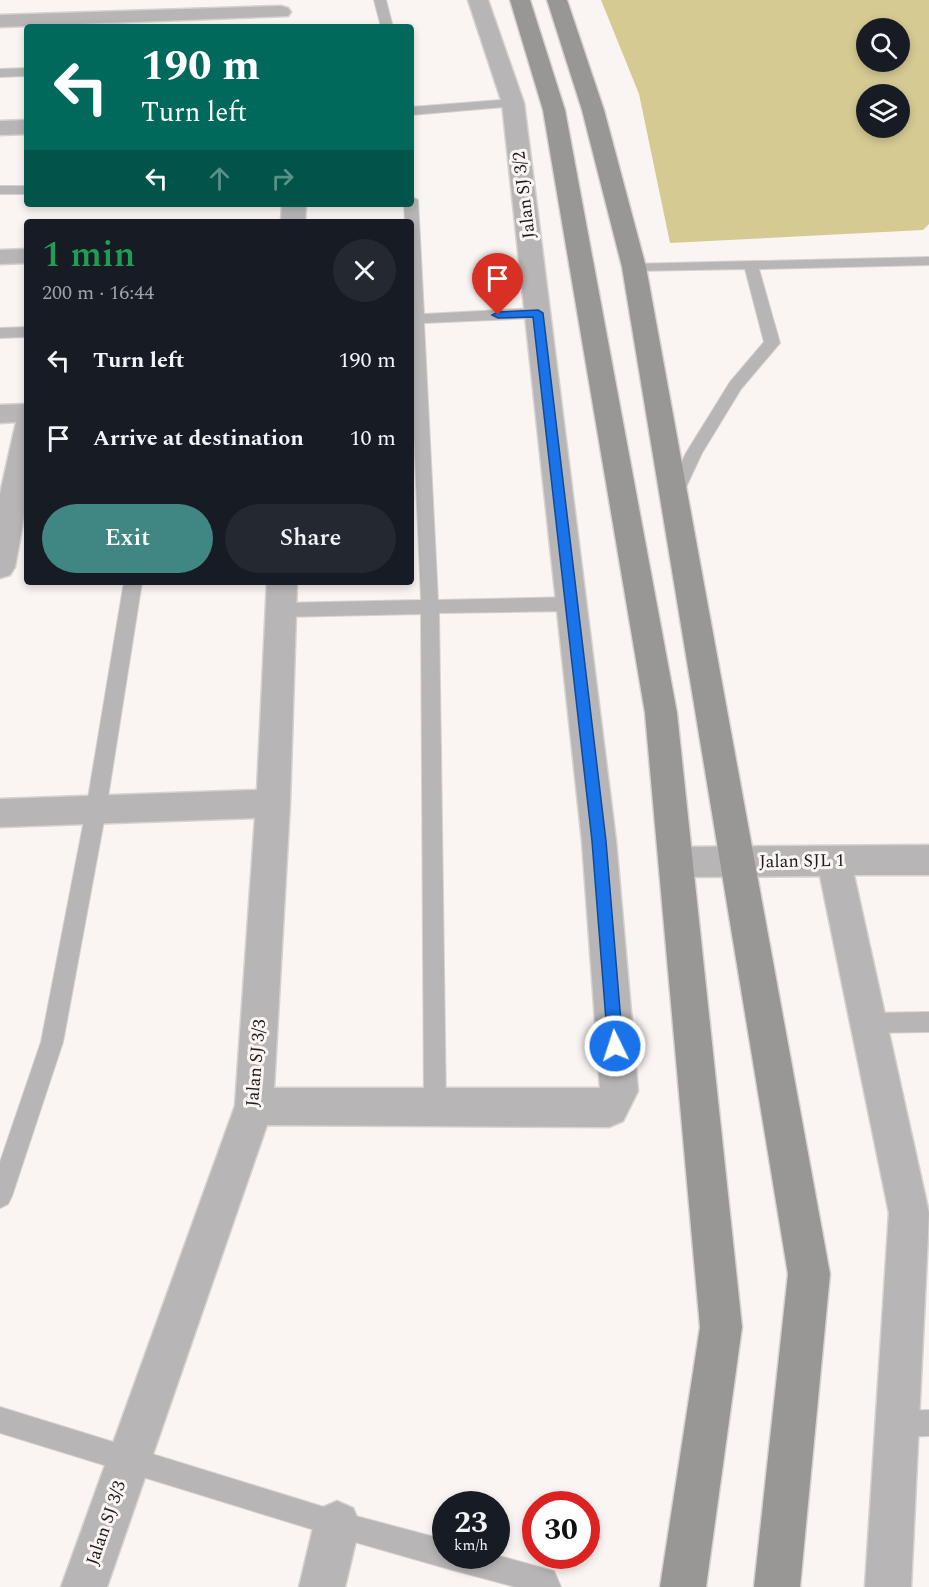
<!DOCTYPE html>
<meta charset="utf-8">
<style>
body{margin:0;font-family:Spectral,serif;background:#242831;color:#f1f3f6;height:100vh;display:flex;flex-direction:column;font-size:22px;white-space:nowrap}
*{box-sizing:border-box;margin:0}
p{font-size:20px;color:#9ea1a6}
.icon{flex:none;width:33px;height:33px;fill:none;stroke:currentColor;stroke-width:2;stroke-linecap:round;stroke-linejoin:round}
.map{position:relative;flex:1;overflow:hidden}
.drawer{position:absolute;left:24px;top:219px;width:390px;height:366px;display:flex;flex-direction:column;background:#171b24;border-radius:6px;box-shadow:0 3px 9px #0003}
.drawer>*{flex:none}
.top-card{position:absolute;left:24px;top:24px;width:390px;height:183px;border-radius:6px;box-shadow:0 3px 9px #0003;background:#00695c;color:#fff;overflow:hidden}
.tools{position:absolute;left:856px;top:18px;display:grid;gap:12px}
.tools a{display:grid;place-items:center;width:54px;height:54px;border-radius:50%;background:#171b24;box-shadow:0 3px 9px #0003;font-size:30px}
.speed{position:absolute;left:432px;top:1491px;display:flex;gap:12px;font-size:30px;font-weight:700;text-align:center}
.speed>*{display:grid;place-content:center;width:78px;height:78px;border-radius:50%;background:#171b24;box-shadow:0 3px 9px #0003;line-height:1}
.speed small{font-size:15px;font-weight:400}
.speed .limit{border:9px solid #d22;background:#fff;color:#111}
.pin{position:absolute;display:grid;place-items:center;width:51px;height:51px;color:#fff;margin:-62px -26px;border-radius:50% 50% 50% 0;rotate:-45deg;box-shadow:0 0 6px #0007}
.pin .icon{rotate:45deg}
.me{position:absolute;width:66px;margin:-33px;rotate:356deg;stroke-linejoin:round;filter:drop-shadow(0 0 4px #0008)}
.turn{display:flex;align-items:center;gap:21px;height:126px;padding:0 18px;font-size:27px}
.turn .icon{width:78px;height:78px;stroke-width:2.5}
.turn b{display:block;font-size:42px;line-height:51px}
.lanes{display:flex;align-items:center;height:57px;padding:0 18px;background:#0003;justify-content:center;gap:30px;direction:ltr}
.lanes .off{opacity:.35}
.round{display:grid;place-items:center;flex:none;width:63px;height:63px;border-radius:32px;background:#242831}
.summary{display:flex;align-items:center;justify-content:space-between;height:102px;padding:0 18px}
h1{font-size:36px;font-weight:600;line-height:45px;color:#1e9e55}
.button{display:flex;gap:12px;margin-top:auto;padding:12px 18px}
.button a{flex:1;height:69px;border-radius:36px;background:#408783;color:#fff;font-size:24px;font-weight:600;line-height:69px;text-align:center}
.button a+a{background:#242831;color:#f1f3f6}
ul{padding:0;list-style:none}
li{display:flex;align-items:center;gap:18px;height:78px;padding:0 18px}
li div{flex:1}
li b{display:block;font-size:22px}
li em{font-style:normal}
.map>svg:first-child{display:block}
</style>
<div class="map">
<svg width="929" height="1587" viewBox="0 0 929 1587">
<rect width="100%" height="100%" fill="#faf5f3"/>
<path fill="#d6ca93" fill-rule="evenodd" d="M 601,0 L 929,0 L 929,224 L 923,230 L 670,243 L 639,94 ZM 867,28 L 900,28 L 900,62 L 867,62 ZM 867,94 L 900,94 L 900,128 L 867,128 Z"/>
<g fill="none" stroke-linecap="round" stroke-linejoin="round">
<g stroke="#d6d2d0" stroke-width="2">
<path id="lane" d="M 374,0 L 386,0 L 393,27 L 381,27 Z
M 27,68 L 27,76 L 0,77 L 0,69 Z
M 513,99 L 517,100 L 519,103 L 517,106 L 411,115 L 411,107 Z
M 0,186 L 27,186 L 27,194 L 0,194 Z
M 411,196 L 418,200 L 424,314 L 538,308 L 545,313 L 538,318 L 424,323 L 438,600 L 572,597 L 578,599 L 581,604 L 578,609 L 572,611 L 439,613 L 446,1107 L 443,1115 L 435,1118 L 427,1115 L 424,1107 L 421,614 L 281,617 L 275,615 L 272,610 L 275,605 L 281,603 L 421,600 L 411,363 L 411,222 L 405,222 L 404,204 L 411,204 Z
M 929,257 L 929,265 L 759,269 L 780,343 L 741,389 L 702,453 L 680,500 L 668,500 L 666,496 L 686,453 L 730,382 L 764,342 L 745,269 L 634,271 L 627,267 L 629,264 Z
M 27,327 L 27,337 L 0,338 L 0,328 Z
M 124,582 L 142,582 L 106,810 L 63,1042 L 12,1196 L 8,1204 L 0,1208 L 0,1162 L 41,1042 L 86,810 Z
M 929,1012 L 929,1032 L 868,1033 L 860,1030 L 857,1023 L 860,1016 L 868,1013 Z
M 0,1407 L 337,1511 L 446,1540 L 446,1556 L 496,1555 L 554,1571 L 561,1587 L 516,1587 L 452,1570 L 337,1537 L 0,1433 Z
M 929,1410 L 929,1436 L 897,1437 L 888,1433 L 884,1424 L 888,1415 L 897,1411 Z"/>
</g>
<g stroke="#d6d2d0" stroke-width="3">
<path id="street" d="M 468,0 L 488,0 L 524,103 L 616,841 L 638,1091 L 623,1121 L 609,1127 L 267,1125 L 107,1587 L 61,1587 L 235,1106 L 255,818 L 0,827 L 0,799 L 257,790 L 267,582 L 297,582 L 290,803 L 274,1088 L 600,1088 L 582,841 L 502,103 Z
M 281,6 L 288,8 L 291,12 L 288,16 L 0,27 L 0,15 Z
M 27,120 L 27,134 L 0,135 L 0,121 Z
M 282,204 L 306,204 L 305,222 L 281,222 Z
M 27,249 L 27,263 L 0,264 L 0,250 Z
M 27,404 L 27,500 L 15,567 L 10,575 L 0,578 L 0,494 L 16,422 L 0,423 L 0,405 Z
M 929,845 L 929,875 L 854,875 L 929,1213 L 911,1587 L 865,1587 L 889,1213 L 820,876 L 676,877 L 664,872 L 659,862 L 664,852 L 676,847 Z
M 337,1501 L 353,1508 L 360,1524 L 345,1587 L 299,1587 L 314,1524 L 321,1508 Z"/>
</g>
<g stroke="#d6d2d0" stroke-width="3">
<path id="secondary" d="M 510,0 L 530,0 L 565,110 L 677,713 L 742,1327 L 706,1587 L 660,1587 L 700,1327 L 645,713 L 543,110 Z
M 547,0 L 567,0 L 604,110 L 646,267 L 830,1274 L 800,1587 L 754,1587 L 788,1274 L 622,267 L 582,110 Z"/>
</g>
<use href="#lane" fill="#b8b5b6" fill-rule="evenodd"/>
<use href="#street" fill="#b8b5b6" fill-rule="evenodd"/>
<use href="#secondary" fill="#999696" fill-rule="evenodd"/>
</g>
<path fill="#1a73e8" stroke="#114b97" stroke-width="1.5" d="M 538,310 L 543,313 L 606,841 L 623,1046 L 621,1051 L 615,1053 L 610,1051 L 608,1046 L 592,841 L 533,317 L 498,318 L 492,315 L 498,312 Z"/>
<g text-anchor="middle" dominant-baseline="central" stroke-width="6" stroke-linejoin="round" paint-order="stroke">
<g font-size="18" fill="#1c1a1a" stroke="#faf5f3">
<text transform="translate(524 195) rotate(-97)">Jalan SJ 3/2</text>
<text transform="translate(802 861) rotate(-1)">Jalan SJL 1</text>
<text transform="translate(256 1063) rotate(-85)">Jalan SJ 3/3</text>
<text transform="translate(106 1523) rotate(-71)">Jalan SJ 3/3</text>
</g>
</g>
</svg>
<div class="tools">
<a><svg class="icon" aria-label="search" viewBox="0 0 24 24"><circle cx="10" cy="10" r="6"/><path d="M15 15l6 6"/></svg></a>
<a><svg class="icon" aria-label="layers" viewBox="0 0 24 24"><path d="M12 4l9 5-9 5-9-5zM3 14l9 5 9-5"/></svg></a>
</div>
<div class="speed"><div>23<small>km/h</small></div><div class="limit">30</div></div>
<div class="pin" style="left:498px;top:315px;background:#d93025"><svg class="icon" aria-label="arrive" viewBox="0 0 24 24"><path d="M6 21V4h12l-3 4 3 4H6"/></svg></div>
<svg class="me" style="left:615px;top:1046px" viewBox="-20 -20 40 40"><circle r="17" fill="#1a73e8" stroke="#fff" stroke-width="3"/><path d="M0-11L8 9 0 5-8 9z" fill="#fff"/></svg>
<div class="top-card">
<div class="turn"><svg class="icon" aria-label="left" viewBox="0 0 24 24"><path d="M17 20v-9H6M10 6l-5 5 5 5"/></svg><div><b>190 m</b>Turn left</div></div>
<div class="lanes"><svg class="icon" aria-label="left" viewBox="0 0 24 24"><path d="M17 20v-9H6M10 6l-5 5 5 5"/></svg><svg class="icon off" aria-label="ahead" viewBox="0 0 24 24"><path d="M12 20V5M6 11l6-6 6 6"/></svg><svg class="icon off" aria-label="right" viewBox="0 0 24 24"><path d="M7 20v-9h11M14 6l5 5-5 5"/></svg></div>
</div>
<section class="drawer">
<div class="summary"><div><h1>1 min</h1><p>200 m · 16:44</p></div><a class="round"><svg class="icon" aria-label="close" viewBox="0 0 24 24"><path d="M6 6l12 12M18 6L6 18"/></svg></a></div>
<ul>
<li><svg class="icon" aria-label="left" viewBox="0 0 24 24"><path d="M17 20v-9H6M10 6l-5 5 5 5"/></svg><div><b>Turn left</b></div><em>190 m</em></li>
<li><svg class="icon" aria-label="arrive" viewBox="0 0 24 24"><path d="M6 21V4h12l-3 4 3 4H6"/></svg><div><b>Arrive at destination</b></div><em>10 m</em></li>
</ul>
<div class="button"><a>Exit</a><a>Share</a></div>
</section>
</div>
